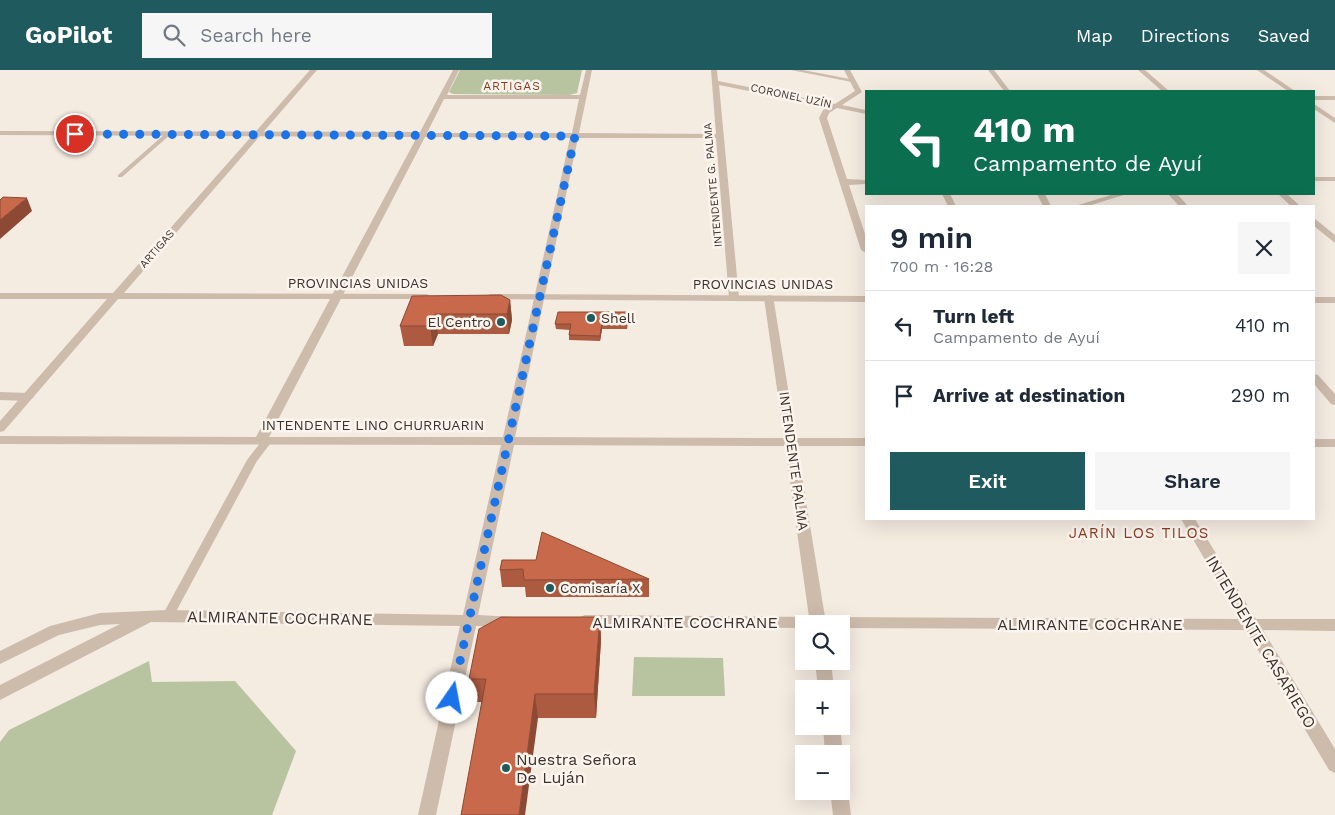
<!DOCTYPE html>
<meta charset="utf-8">
<style>
body{margin:0;font-family:"Work Sans",sans-serif;background:#f6f6f7;color:#1f2937;height:100vh;display:flex;flex-direction:column;font-size:19px;white-space:nowrap}
*{box-sizing:border-box;margin:0}
p{font-size:16px;color:#747a83}
.icon{flex:none;width:28px;height:28px;fill:none;stroke:currentColor;stroke-width:2;stroke-linecap:round;stroke-linejoin:round}
.map{position:relative;flex:1;overflow:hidden}
.sheet{position:absolute;left:865px;top:135px;width:450px;height:315px;display:flex;flex-direction:column;background:#fff;border-radius:0px;box-shadow:0 5px 20px #0002}
.sheet>*{flex:none}
.guide{position:absolute;left:865px;top:20px;width:450px;height:105px;border-radius:0px;box-shadow:0 5px 20px #0002;background:#0b6e4f;color:#fff;overflow:hidden}
.controls{position:absolute;left:795px;top:545px;display:grid;gap:10px}
.controls a{display:grid;place-items:center;width:55px;height:55px;border-radius:0px;background:#fff;box-shadow:0 5px 20px #0002;font-size:25px}
.pin{position:absolute;display:grid;place-items:center;width:42px;height:42px;color:#fff;margin:-21px;border:2px solid #fff;border-radius:50%;box-shadow:0 1px 5px #0007}
.me{position:absolute;width:55px;margin:-28px;rotate:12deg;stroke-linejoin:round;filter:drop-shadow(0 0 4px #0008)}
.turn{display:flex;align-items:center;gap:18px;height:105px;padding:0 25px;font-size:22px}
.turn .icon{width:65px;height:65px;stroke-width:2.5}
.turn b{display:block;font-size:35px;line-height:42px}
.round{display:grid;place-items:center;flex:none;width:52px;height:52px;border-radius:0px;background:#f6f6f7}
.summary{display:flex;align-items:center;justify-content:space-between;height:85px;padding:0 25px}
h1{font-size:30px;font-weight:600;line-height:38px}
.primary-button{display:flex;gap:10px;margin-top:auto;padding:10px 25px}
.primary-button a{flex:1;height:58px;border-radius:0px;background:#1f5a5e;color:#fff;font-size:20px;font-weight:600;line-height:58px;text-align:center}
.primary-button a+a{background:#f6f6f7;color:#1f2937}
ul{padding:0;list-style:none}
li{display:flex;align-items:center;gap:15px;height:70px;padding:0 25px;border-top:1px solid #e0e1e3}
li div{flex:1}
li b{display:block;font-size:19px}
li em{font-style:normal}
header{display:flex;align-items:center;gap:30px;box-sizing:border-box;height:70px;padding:0 25px;background:#1f5a5e;color:#fff}
header strong{font-size:24px}
nav{display:flex;gap:28px;margin-inline-start:auto;font-size:18px}
.search{width:350px;height:45px;background:#f6f6f7;display:flex;align-items:center;gap:12px;box-sizing:border-box;padding:0 18px;border-radius:0px;color:#747a83;font-size:19px}
.map>svg:first-child{display:block}
</style>
<header>
<strong>GoPilot</strong>
<div class="search"><svg class="icon" aria-label="search" viewBox="0 0 24 24"><circle cx="10" cy="10" r="6"/><path d="M15 15l6 6"/></svg>Search here</div>
<nav><a>Map</a><a>Directions</a><a>Saved</a></nav>
</header>
<div class="map">
<svg width="1335" height="745" viewBox="0 0 1335 745">
<rect width="100%" height="100%" fill="#f4ebe1"/>
<path fill="#b8c4a0" d="M 460,0 L 582,0 L 577,23 L 569,25 L 453,24 L 449,22 Z
M 634,587 L 723,588 L 725,626 L 632,626 Z
M 149,591 L 152,612 L 235,611 L 296,681 L 272,745 L 0,745 L 0,672 L 9,660 Z"/>
<g fill="none" stroke-linecap="round" stroke-linejoin="round">
<path fill="#cdbbac" fill-rule="evenodd" d="M 791,0 L 803,0 L 855,10 L 852,12 Z
M 166,63 L 171,64 L 122,107 L 118,107 L 118,105 Z
M 268,367 L 273,370 L 257,391 L 172,549 L 168,550 L 164,549 L 162,546 L 247,390 L 264,368 Z"/>
<path fill="#cdbbac" fill-rule="evenodd" d="M 453,0 L 459,0 L 447,25 L 580,25 L 586,0 L 592,0 L 579,63 L 716,64 L 711,0 L 717,0 L 718,11 L 835,34 L 855,21 L 844,0 L 850,0 L 862,22 L 842,35 L 866,40 L 866,44 L 837,38 L 829,43 L 827,48 L 847,109 L 866,110 L 866,114 L 849,115 L 866,167 L 866,183 L 861,180 L 819,48 L 823,40 L 829,37 L 719,15 L 739,228 L 734,231 L 729,228 L 716,68 L 578,68 L 515,367 L 784,368 L 764,228 L 769,225 L 773,226 L 796,368 L 866,368 L 866,376 L 797,376 L 825,547 L 1240,549 L 1181,449 L 1195,449 L 1256,549 L 1335,549 L 1335,561 L 1263,560 L 1335,679 L 1335,703 L 1329,700 L 1246,560 L 841,558 L 841,554 L 804,554 L 804,558 L 585,557 L 580,555 L 577,551 L 580,547 L 585,545 L 809,547 L 785,376 L 514,375 L 478,545 L 515,547 L 518,551 L 515,555 L 510,557 L 476,556 L 436,745 L 418,745 L 460,556 L 151,552 L 0,630 L 0,615 L 120,554 L 100,555 L 59,565 L 0,594 L 0,581 L 50,556 L 100,543 L 168,540 L 463,545 L 501,375 L 0,374 L 0,366 L 256,367 L 417,67 L 0,65 L 0,61 L 420,62 ZM 444,29 L 579,29 L 572,63 L 427,63 ZM 425,67 L 570,68 L 503,367 L 269,367 Z
M 988,0 L 994,0 L 1010,21 L 1004,21 Z
M 1257,0 L 1264,0 L 1295,21 L 1288,21 Z
M 1314,26 L 1335,26 L 1335,30 L 1314,30 Z
M 1314,34 L 1335,48 L 1335,53 L 1314,39 Z
M 1314,107 L 1335,107 L 1335,111 L 1314,111 Z
M 942,124 L 950,124 L 956,136 L 948,136 Z
M 1037,124 L 1045,124 L 1051,136 L 1043,136 Z
M 1114,124 L 1127,124 L 1088,136 L 1075,136 Z
M 1168,124 L 1177,124 L 1188,136 L 1179,136 Z
M 1314,304 L 1318,305 L 1335,324 L 1335,335 L 1331,334 L 1314,314 Z
M 0,322 L 28,323 L 34,327 L 28,331 L 0,330 Z
M 1314,369 L 1335,369 L 1335,377 L 1314,377 Z
M 815,591 L 831,591 L 834,619 L 818,619 Z
M 823,656 L 840,656 L 843,684 L 841,687 L 841,684 L 825,684 Z
M 841,714 L 845,715 L 848,721 L 851,745 L 833,745 L 830,721 L 841,721 Z"/>
<path fill="#cdbbac" fill-rule="evenodd" d="M 310,0 L 317,0 L 124,223 L 427,224 L 432,227 L 431,229 L 118,229 L 4,361 L 0,362 L 0,351 L 107,229 L 0,229 L 0,223 L 113,223 Z
M 1138,0 L 1145,0 L 1169,21 L 1162,21 Z
M 1278,124 L 1287,124 L 1300,136 L 1291,136 Z
M 1314,148 L 1335,165 L 1335,173 L 1314,156 Z
M 490,224 L 866,226 L 866,232 L 486,229 L 485,227 Z
M 1314,227 L 1335,227 L 1335,233 L 1314,233 Z"/>
</g>
<path fill="#ac5a40" d="M 412,226 L 510,230 L 512,250 L 509,264 L 438,264 L 433,276 L 404,276 L 400,256 Z
M 629,248 L 627,259 L 602,259 L 600,271 L 569,270 L 569,265 L 570,260 L 556,259 L 555,254 Z
M 502,490 L 649,509 L 649,527 L 526,527 L 525,517 L 502,517 L 500,500 Z
M 600,547 L 601,570 L 596,648 L 538,648 L 482,632 L 473,632 L 469,609 Z"/>
<path fill="#8c4a34" d="M 27,128 L 32,141 L 0,169 L 0,150 Z
M 510,230 L 512,250 L 509,264 L 507,244 Z
M 435,244 L 438,264 L 433,276 L 430,256 Z
M 602,253 L 602,259 L 600,271 L 600,266 Z
M 600,547 L 601,570 L 596,648 L 594,624 Z
M 535,624 L 538,648 L 525,745 L 519,745 Z"/>
<path fill="#c8694b" stroke="#8c4a34" d="M 3,127 L 27,128 L 0,150 L 0,130 Z
M 501,225 L 510,230 L 507,244 L 435,244 L 430,256 L 400,256 L 412,226 Z
M 558,242 L 628,242 L 627,254 L 602,253 L 600,266 L 569,265 L 571,254 L 555,254 Z
M 542,462 L 649,509 L 524,510 L 523,499 L 500,500 L 502,490 L 536,490 Z
M 501,547 L 600,547 L 594,624 L 535,624 L 519,745 L 461,745 L 486,609 L 469,609 L 479,559 Z"/>
<g fill="none" stroke-linecap="round" stroke-linejoin="round">
<path stroke="#1a73e8" stroke-width="9" stroke-dasharray="0 16.2" d="M 75,64 L 575,66 L 452,628"/>
</g>
<g fill="#1f5a5e" stroke="#fbf5ee" stroke-width="2">
<circle cx="591" cy="248" r="5"/>
<circle cx="501" cy="252" r="5"/>
<circle cx="550" cy="518" r="5"/>
<circle cx="506" cy="698" r="5"/>
</g>
<g text-anchor="middle" dominant-baseline="central" stroke-width="5" stroke-linejoin="round" paint-order="stroke">
<g font-size="11" fill="#3b302b" stroke="#fbf5ee">
<text transform="translate(791 26) rotate(12)">CORONEL UZÍN</text>
<text transform="translate(713 115) rotate(-95)">INTENDENTE G. PALMA</text>
<text transform="translate(157 179) rotate(-49)">ARTIGAS</text>
</g>
<g font-size="12" letter-spacing="1" fill="#8c3b22" stroke="#fbf5ee">
<text x="512" y="16">ARTIGAS</text>
</g>
<g font-size="14" fill="#3b302b" stroke="#fbf5ee">
<text x="358" y="213">PROVINCIAS UNIDAS</text>
<text x="763" y="214">PROVINCIAS UNIDAS</text>
<text x="373" y="355">INTENDENTE LINO CHURRUARIN</text>
<text transform="translate(794 391) rotate(82)">INTENDENTE PALMA</text>
</g>
<g font-size="14" fill="#3b302b" stroke="#fbf5ee" text-anchor="start">
<text x="601" y="248">Shell</text>
<text x="491" y="252" text-anchor="end">El Centro</text>
<text x="560" y="518">Comisaría X</text>
</g>
<g font-size="15" letter-spacing="1" fill="#8c3b22" stroke="#fbf5ee">
<text x="1139" y="463">JARÍN LOS TILOS</text>
</g>
<g font-size="16" fill="#3b302b" stroke="#fbf5ee">
<text transform="translate(280 548) rotate(1)">ALMIRANTE COCHRANE</text>
<text x="685" y="552">ALMIRANTE COCHRANE</text>
<text x="1090" y="554">ALMIRANTE COCHRANE</text>
<text transform="translate(1261 572) rotate(59)">INTENDENTE CASARIEGO</text>
</g>
<g font-size="16" fill="#3b302b" stroke="#fbf5ee" text-anchor="start">
<text x="516" y="689">Nuestra Señora<tspan x="516" dy="18">De Luján</tspan></text>
</g>
</g>
</svg>
<div class="controls">
<a><svg class="icon" aria-label="search" viewBox="0 0 24 24"><circle cx="10" cy="10" r="6"/><path d="M15 15l6 6"/></svg></a>
<a>+</a>
<a>−</a>
</div>
<div class="pin" style="left:75px;top:64px;background:#d93025"><svg class="icon" aria-label="arrive" viewBox="0 0 24 24"><path d="M6 21V4h12l-3 4 3 4H6"/></svg></div>
<svg class="me" style="left:452px;top:628px" viewBox="-20 -20 40 40"><circle r="19" fill="#fff"/><path d="M0-13L10 11 0 6-10 11z" fill="#1a73e8"/></svg>
<div class="guide">
<div class="turn"><svg class="icon" aria-label="left" viewBox="0 0 24 24"><path d="M17 20v-9H6M10 6l-5 5 5 5"/></svg><div><b>410 m</b>Campamento de Ayuí</div></div>
</div>
<section class="sheet">
<div class="summary"><div><h1>9 min</h1><p>700 m · 16:28</p></div><a class="round"><svg class="icon" aria-label="close" viewBox="0 0 24 24"><path d="M6 6l12 12M18 6L6 18"/></svg></a></div>
<ul>
<li><svg class="icon" aria-label="left" viewBox="0 0 24 24"><path d="M17 20v-9H6M10 6l-5 5 5 5"/></svg><div><b>Turn left</b><p>Campamento de Ayuí</p></div><em>410 m</em></li>
<li><svg class="icon" aria-label="arrive" viewBox="0 0 24 24"><path d="M6 21V4h12l-3 4 3 4H6"/></svg><div><b>Arrive at destination</b></div><em>290 m</em></li>
</ul>
<div class="primary-button"><a>Exit</a><a>Share</a></div>
</section>
</div>
